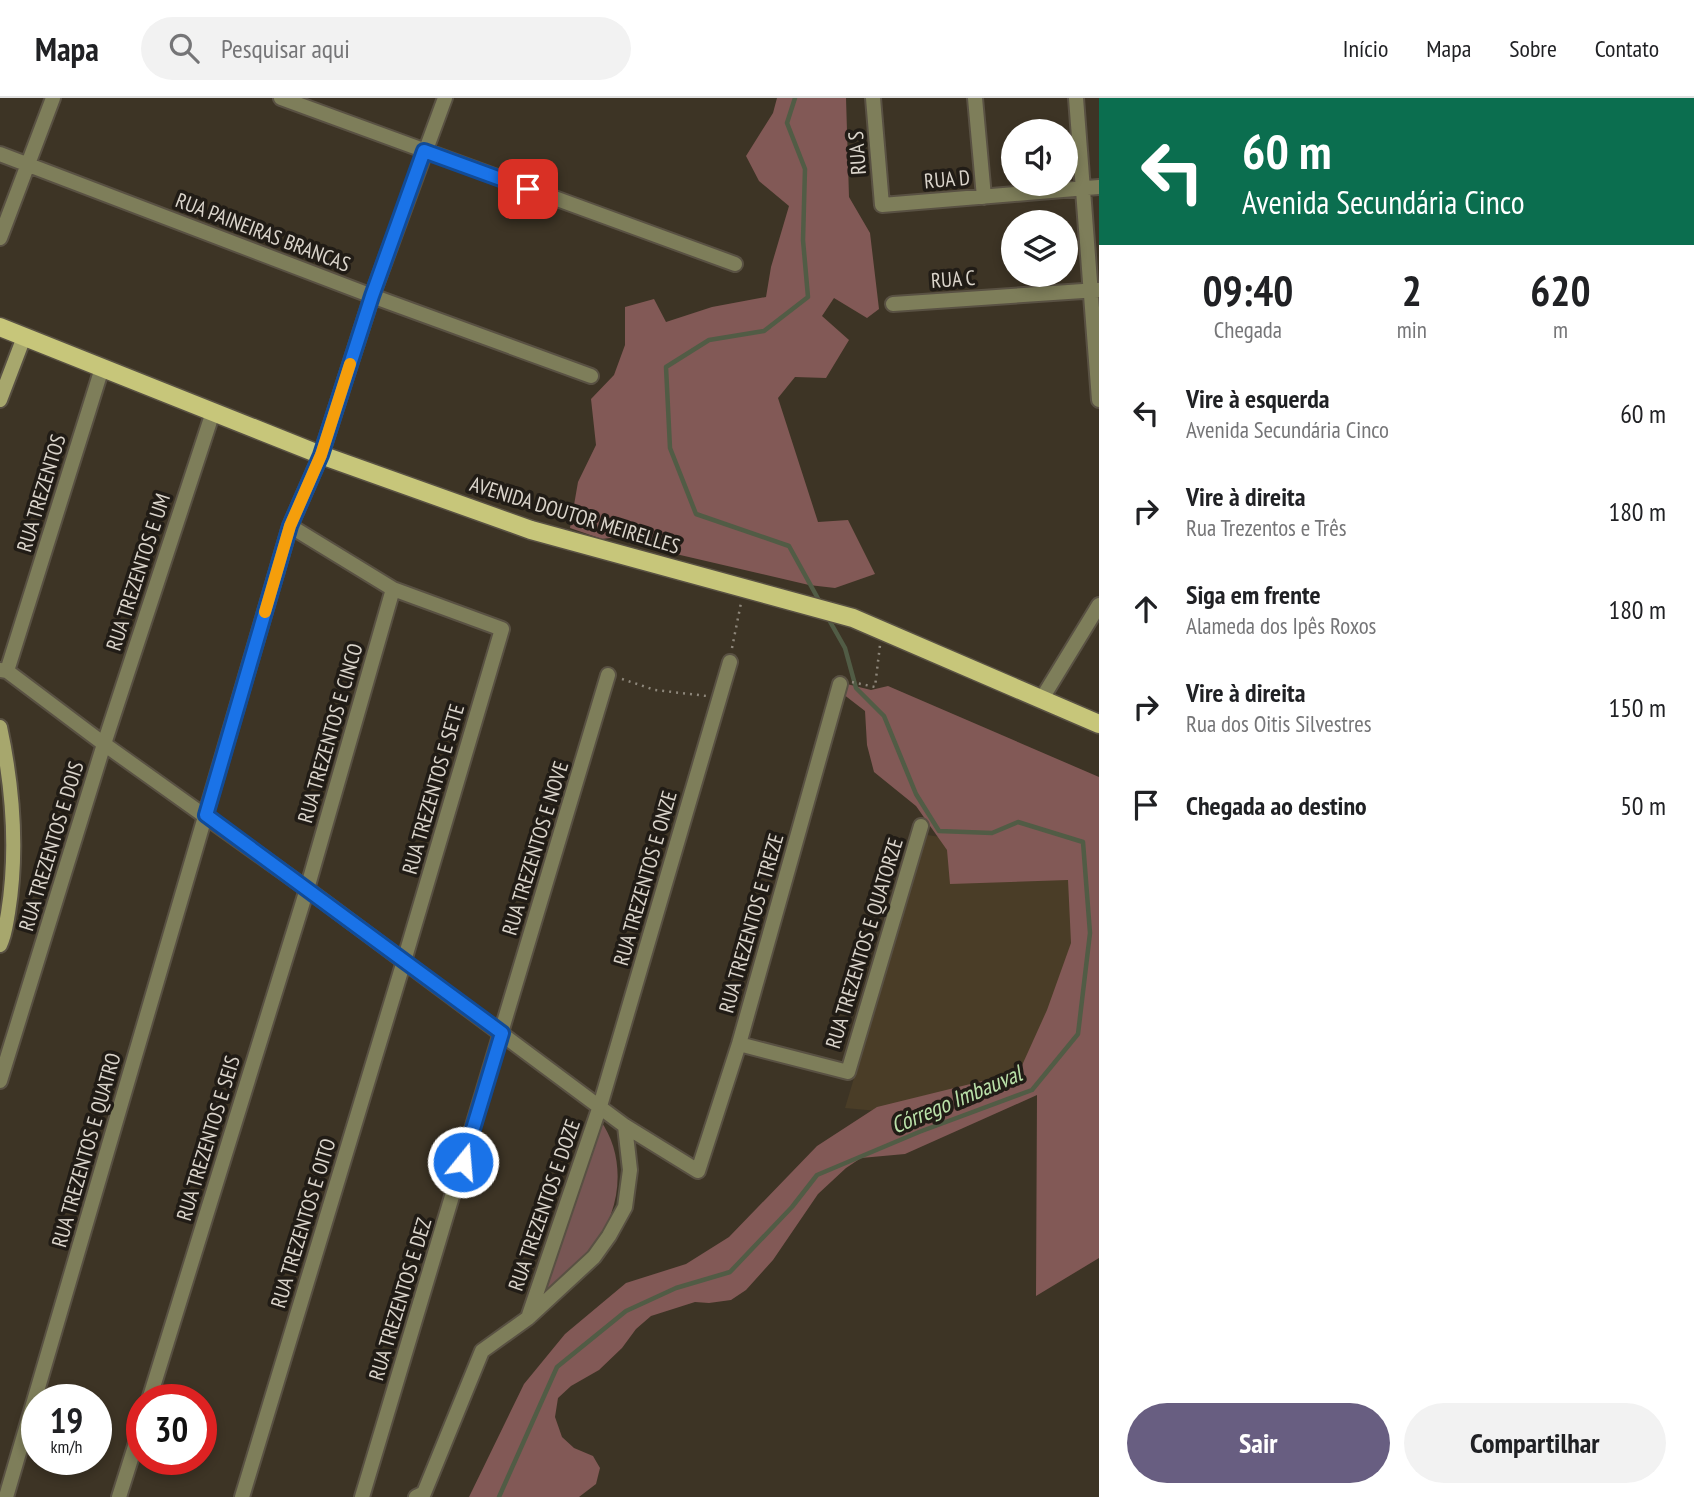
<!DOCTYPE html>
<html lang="pt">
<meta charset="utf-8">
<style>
body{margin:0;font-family:"PT Sans Narrow",sans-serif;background:#f2f2f2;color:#202124;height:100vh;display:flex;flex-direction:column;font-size:26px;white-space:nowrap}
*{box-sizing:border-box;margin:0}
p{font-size:23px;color:#757577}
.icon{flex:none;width:38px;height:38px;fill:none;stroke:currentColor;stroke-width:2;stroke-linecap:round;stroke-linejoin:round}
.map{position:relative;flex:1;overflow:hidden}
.drawer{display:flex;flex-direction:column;background:#fff;width:595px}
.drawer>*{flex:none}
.top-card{background:#0b6e4f;color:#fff;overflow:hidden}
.controls{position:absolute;left:1001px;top:21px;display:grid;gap:14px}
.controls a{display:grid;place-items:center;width:77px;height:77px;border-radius:50%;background:#fff;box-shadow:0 4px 10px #0003;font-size:35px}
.speed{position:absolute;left:21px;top:1286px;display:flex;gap:14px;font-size:35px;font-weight:700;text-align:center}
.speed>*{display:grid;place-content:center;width:91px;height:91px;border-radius:50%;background:#fff;box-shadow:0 4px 10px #0003;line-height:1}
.speed small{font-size:18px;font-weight:400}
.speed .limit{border:10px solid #d22;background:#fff;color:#111}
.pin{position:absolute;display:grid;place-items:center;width:60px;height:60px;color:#fff;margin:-30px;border-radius:14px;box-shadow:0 4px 10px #0006}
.me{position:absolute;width:77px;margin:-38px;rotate:17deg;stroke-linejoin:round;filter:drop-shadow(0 0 5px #0008)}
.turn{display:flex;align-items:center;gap:24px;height:147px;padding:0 28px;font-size:32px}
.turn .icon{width:91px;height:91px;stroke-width:2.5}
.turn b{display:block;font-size:49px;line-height:60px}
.eta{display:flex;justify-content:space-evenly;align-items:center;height:119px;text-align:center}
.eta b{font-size:42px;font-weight:700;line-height:49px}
.button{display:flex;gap:14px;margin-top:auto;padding:14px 28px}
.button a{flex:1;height:80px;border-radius:42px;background:#685e81;color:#fff;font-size:28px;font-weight:700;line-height:80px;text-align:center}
.button a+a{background:#f2f2f2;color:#202124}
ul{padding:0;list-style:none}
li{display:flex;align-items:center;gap:21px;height:98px;padding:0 28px}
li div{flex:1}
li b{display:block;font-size:26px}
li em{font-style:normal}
header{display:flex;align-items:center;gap:42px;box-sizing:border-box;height:98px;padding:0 35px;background:#fff;border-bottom:2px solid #e0e0e0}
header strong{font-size:33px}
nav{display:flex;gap:38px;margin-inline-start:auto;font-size:24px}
.search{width:490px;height:63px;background:#f2f2f2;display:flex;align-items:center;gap:18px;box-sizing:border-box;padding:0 24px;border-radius:38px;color:#757577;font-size:26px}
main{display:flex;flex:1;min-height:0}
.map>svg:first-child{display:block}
</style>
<header>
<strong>Mapa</strong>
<div class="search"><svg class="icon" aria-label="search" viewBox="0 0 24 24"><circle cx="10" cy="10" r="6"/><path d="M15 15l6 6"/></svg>Pesquisar aqui</div>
<nav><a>Início</a><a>Mapa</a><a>Sobre</a><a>Contato</a></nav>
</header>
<main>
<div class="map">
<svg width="1099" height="1399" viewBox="0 0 1099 1399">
<rect width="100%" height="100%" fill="#3d3425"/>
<path fill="#4a3d27" d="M 927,737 L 1077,759 L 1082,845 L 1019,983 L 889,1014 L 845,1010 Z"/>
<path fill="#785654" d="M 600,1022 C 627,1059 622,1114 592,1149 C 577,1166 557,1182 540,1197 Z"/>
<path fill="#825956" d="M 777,0 L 846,0 L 849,99 L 870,135 L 879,211 L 867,220 L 834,200 L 822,218 L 849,242 L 826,280 L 795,279 L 778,300 L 818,424 L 848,422 L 875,476 L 835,490 L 809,487 L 663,453 L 633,437 L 602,441 L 570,430 L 578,384 L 596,347 L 591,301 L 614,277 L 625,247 L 625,209 L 654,201 L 666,224 L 712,209 L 766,199 L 771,169 L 789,108 L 759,83 L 746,58 L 773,15 Z
M 847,586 L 871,592 L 888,588 L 1099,679 L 1099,1160 L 1036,1198 L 1037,997 L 905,1056 L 861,1060 L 846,1070 L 818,1096 L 773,1162 L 746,1192 L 731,1202 L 709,1205 L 695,1204 L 651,1218 L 636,1231 L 622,1250 L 599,1272 L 571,1288 L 558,1300 L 555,1319 L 562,1339 L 574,1350 L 593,1358 L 600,1370 L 596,1386 L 579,1399 L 469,1399 L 524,1286 L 565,1236 L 626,1185 L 686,1166 L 729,1139 L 817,1048 L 877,1009 L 1019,974 L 1047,912 L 1071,845 L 1068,782 L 950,786 L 947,752 L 916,708 L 874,674 L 867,647 L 865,613 L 843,596 L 843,588 Z"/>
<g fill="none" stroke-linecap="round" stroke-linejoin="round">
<path stroke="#515c45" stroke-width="4.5" d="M 795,0 L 787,25 L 805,71 L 803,142 L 808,199 L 764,233 L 709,242 L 666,269 L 670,350 L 696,416 L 789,448 L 821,506
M 499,1399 L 557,1269 L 626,1213 L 676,1190 L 730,1174 L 792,1109 L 817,1077 L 919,1034 L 1032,992 L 1078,936 L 1090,835 L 1083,744 L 1018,724 L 992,735 L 939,733 L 916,696 L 884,618 L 856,590 L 845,550 L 828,520"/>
<g stroke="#595143" stroke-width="18">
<path id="street" d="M 281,0 L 735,166
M 873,0 L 882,107 L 1099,89
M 975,0 L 984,99
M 1076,0 L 1099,302
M 0,56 L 372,198 L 591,278
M 0,140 L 53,0
M 893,206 L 1098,192
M 0,572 L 7,573 L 104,646 L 307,791 L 625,1028 L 698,1073 L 739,946 L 840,586
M 7,573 L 102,270
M 1041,602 L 1099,507
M 739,946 L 848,974 L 921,728
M 0,983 L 104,646 L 213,314
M 528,1220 L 600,1008 L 730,564
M 149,1302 L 307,791 L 393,491
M 6,1399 L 290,428 L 321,357 L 372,198 L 445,0
M 119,1399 L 142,1326
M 242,1399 L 404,863 L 502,531 L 393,491 L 290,428
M 362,1399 L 608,577
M 416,1399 L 424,1395 L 482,1253 L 528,1220 L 594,1159 L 609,1138 L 625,1109 L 630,1072 L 625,1028"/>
</g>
<g stroke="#595143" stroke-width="18">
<path id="secondary" d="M 0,302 L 24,239
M 0,629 C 13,690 18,753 8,815 C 6,826 5,837 0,847"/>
</g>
<g stroke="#595143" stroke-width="21">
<path id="primary" d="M 0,229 L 321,357 L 531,432 L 853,520 L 1099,626"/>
</g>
<path stroke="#8d867a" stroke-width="2.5" stroke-dasharray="2 5" stroke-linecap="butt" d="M 732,550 L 741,505
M 622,581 L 655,592 L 707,598
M 852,584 L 875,589 L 880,547"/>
<use href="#street" stroke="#7e7e5a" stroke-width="14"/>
<use href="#secondary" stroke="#a7a76d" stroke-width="14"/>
<use href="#primary" stroke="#c7c67a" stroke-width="18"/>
</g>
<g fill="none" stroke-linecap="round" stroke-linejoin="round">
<g stroke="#114b97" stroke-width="18">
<path id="route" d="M 463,1064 L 502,935 L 206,717 L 290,428 L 321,357 L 372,198 L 424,53 L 528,91"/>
</g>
<use href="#route" stroke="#1a73e8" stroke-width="12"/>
<path stroke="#f59e0b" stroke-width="12" d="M 265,514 L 290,428 L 321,357 L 350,266"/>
</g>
<g text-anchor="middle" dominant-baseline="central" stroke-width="7" stroke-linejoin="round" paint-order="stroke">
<g font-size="21" fill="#dad4cb" stroke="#211c16">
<text transform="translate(857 55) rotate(-94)">RUA S</text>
<text transform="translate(947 81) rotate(-5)">RUA D</text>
<text transform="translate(263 134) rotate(21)">RUA PAINEIRAS BRANCAS</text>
<text transform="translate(953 181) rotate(-4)">RUA C</text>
<text transform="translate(41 395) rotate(-73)">RUA TREZENTOS</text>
<text transform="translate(575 417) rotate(17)">AVENIDA DOUTOR MEIRELLES</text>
<text transform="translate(138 474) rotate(-72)">RUA TREZENTOS E UM</text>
<text transform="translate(330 635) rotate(-74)">RUA TREZENTOS E CINCO</text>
<text transform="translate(433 691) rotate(-74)">RUA TREZENTOS E SETE</text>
<text transform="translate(51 748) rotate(-73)">RUA TREZENTOS E DOIS</text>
<text transform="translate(535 750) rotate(-73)">RUA TREZENTOS E NOVE</text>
<text transform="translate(645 780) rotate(-74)">RUA TREZENTOS E ONZE</text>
<text transform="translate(751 825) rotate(-74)">RUA TREZENTOS E TREZE</text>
<text transform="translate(864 845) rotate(-73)">RUA TREZENTOS E QUATORZE</text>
<text transform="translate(208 1040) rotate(-73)">RUA TREZENTOS E SEIS</text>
<text transform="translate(86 1052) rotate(-74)">RUA TREZENTOS E QUATRO</text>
<text transform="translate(544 1107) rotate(-71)">RUA TREZENTOS E DOZE</text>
<text transform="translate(303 1125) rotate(-73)">RUA TREZENTOS E OITO</text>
<text transform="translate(400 1201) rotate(-73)">RUA TREZENTOS E DEZ</text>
</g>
<g font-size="23" font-style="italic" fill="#bae1a9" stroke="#211c16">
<text transform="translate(956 1001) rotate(-23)">Córrego Imbauval</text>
</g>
</g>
</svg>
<div class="controls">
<a><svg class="icon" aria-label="sound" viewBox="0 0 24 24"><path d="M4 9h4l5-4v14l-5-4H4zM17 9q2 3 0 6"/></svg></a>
<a><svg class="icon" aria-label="layers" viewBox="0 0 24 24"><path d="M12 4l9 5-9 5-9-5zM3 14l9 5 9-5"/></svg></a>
</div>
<div class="speed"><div>19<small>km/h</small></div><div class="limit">30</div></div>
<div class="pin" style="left:528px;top:91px;background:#d93025"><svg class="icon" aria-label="arrive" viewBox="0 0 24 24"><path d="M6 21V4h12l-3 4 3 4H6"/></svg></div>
<svg class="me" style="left:463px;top:1064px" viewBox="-20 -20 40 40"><circle r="17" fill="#1a73e8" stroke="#fff" stroke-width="3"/><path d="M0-11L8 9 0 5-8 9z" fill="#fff"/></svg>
</div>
<section class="drawer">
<div class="top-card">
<div class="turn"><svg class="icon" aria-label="left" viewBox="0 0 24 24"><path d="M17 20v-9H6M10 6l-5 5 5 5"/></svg><div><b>60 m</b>Avenida Secundária Cinco</div></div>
</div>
<div class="eta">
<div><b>09:40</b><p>Chegada</p></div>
<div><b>2</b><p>min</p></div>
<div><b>620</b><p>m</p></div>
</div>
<ul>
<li><svg class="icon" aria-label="left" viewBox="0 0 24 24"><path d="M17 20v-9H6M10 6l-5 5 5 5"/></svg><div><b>Vire à esquerda</b><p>Avenida Secundária Cinco</p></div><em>60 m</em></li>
<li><svg class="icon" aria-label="right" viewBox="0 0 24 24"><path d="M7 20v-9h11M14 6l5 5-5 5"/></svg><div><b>Vire à direita</b><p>Rua Trezentos e Três</p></div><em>180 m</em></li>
<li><svg class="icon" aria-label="ahead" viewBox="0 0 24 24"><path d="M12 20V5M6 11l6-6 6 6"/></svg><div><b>Siga em frente</b><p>Alameda dos Ipês Roxos</p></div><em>180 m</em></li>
<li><svg class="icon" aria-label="right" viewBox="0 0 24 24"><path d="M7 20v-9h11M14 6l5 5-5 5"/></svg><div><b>Vire à direita</b><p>Rua dos Oitis Silvestres</p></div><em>150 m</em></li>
<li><svg class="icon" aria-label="arrive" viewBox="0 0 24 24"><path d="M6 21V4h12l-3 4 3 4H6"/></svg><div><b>Chegada ao destino</b></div><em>50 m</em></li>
</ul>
<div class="button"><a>Sair</a><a>Compartilhar</a></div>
</section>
</main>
